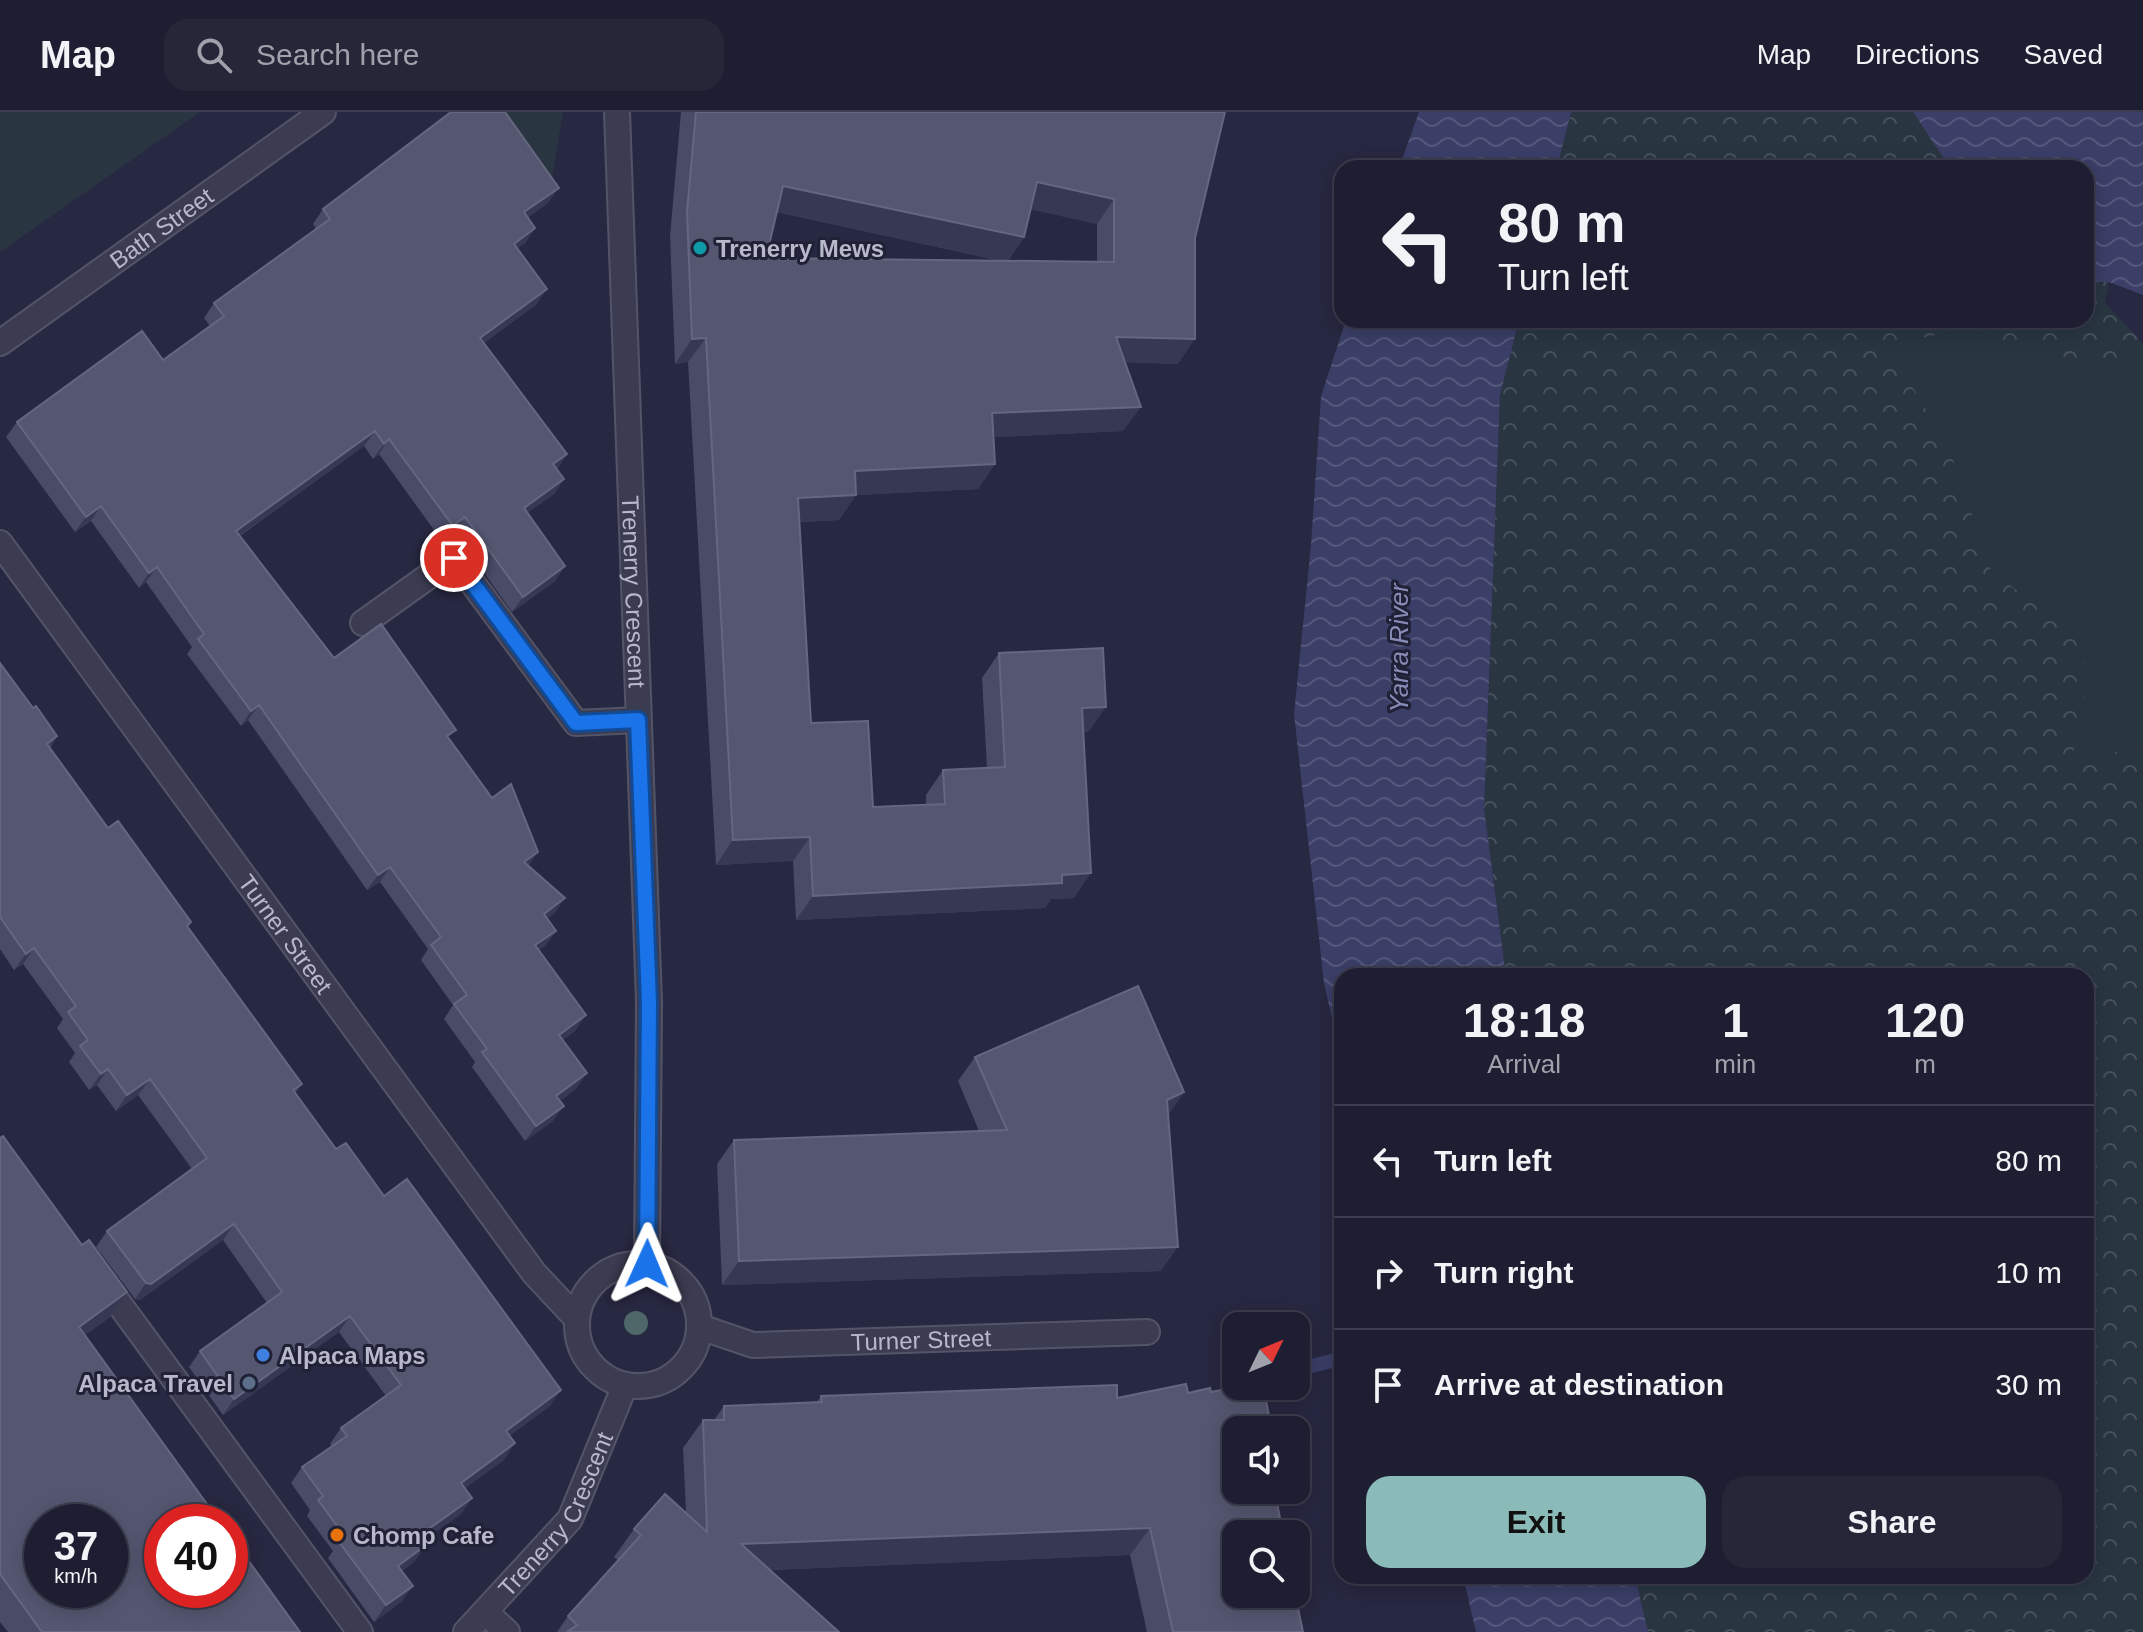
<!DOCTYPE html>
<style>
body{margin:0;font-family:Helvetica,sans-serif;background:#252739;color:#f1f3f6;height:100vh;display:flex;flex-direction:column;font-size:30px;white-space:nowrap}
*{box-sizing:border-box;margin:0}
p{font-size:26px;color:#a0a2ab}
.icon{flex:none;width:44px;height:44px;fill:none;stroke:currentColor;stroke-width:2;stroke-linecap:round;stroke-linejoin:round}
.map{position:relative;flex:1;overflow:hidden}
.drawer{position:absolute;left:1334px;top:856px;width:760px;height:616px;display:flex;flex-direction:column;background:#1d1e31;border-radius:24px;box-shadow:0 4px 20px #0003,0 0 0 2px #3b3c4d}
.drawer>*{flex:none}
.guide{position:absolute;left:1334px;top:48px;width:760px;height:168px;border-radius:24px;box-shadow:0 4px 20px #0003,0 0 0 2px #3b3c4d;background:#1d1e31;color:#f1f3f6;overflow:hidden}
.needle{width:52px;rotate:47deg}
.controls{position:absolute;left:1222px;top:1200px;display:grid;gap:16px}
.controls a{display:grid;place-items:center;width:88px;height:88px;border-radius:16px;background:#1d1e31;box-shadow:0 4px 20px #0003,0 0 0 2px #3b3c4d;font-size:40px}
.speed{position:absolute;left:24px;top:1392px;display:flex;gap:16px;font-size:40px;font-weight:700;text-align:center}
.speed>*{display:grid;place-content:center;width:104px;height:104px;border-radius:50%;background:#1d1e31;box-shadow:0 4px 20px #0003,0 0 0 2px #3b3c4d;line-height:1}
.speed small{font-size:20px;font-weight:400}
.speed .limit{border:12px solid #d22;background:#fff;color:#111}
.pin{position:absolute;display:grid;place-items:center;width:68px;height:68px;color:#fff;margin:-34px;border:4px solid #fff;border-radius:50%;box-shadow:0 2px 8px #0007}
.me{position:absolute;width:88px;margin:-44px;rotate:1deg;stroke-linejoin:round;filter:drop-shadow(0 0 6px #0008)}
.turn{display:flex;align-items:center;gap:28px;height:168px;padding:0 32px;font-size:36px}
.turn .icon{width:104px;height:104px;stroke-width:2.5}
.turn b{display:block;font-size:56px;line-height:68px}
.eta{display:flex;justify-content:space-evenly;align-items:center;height:136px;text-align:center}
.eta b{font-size:48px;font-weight:600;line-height:56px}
.action{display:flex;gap:16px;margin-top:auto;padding:16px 32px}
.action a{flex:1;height:92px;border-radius:24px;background:#8bbbb9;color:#111;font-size:32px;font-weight:600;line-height:92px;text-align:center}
.action a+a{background:#252739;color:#f1f3f6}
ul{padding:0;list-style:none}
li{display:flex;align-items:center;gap:24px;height:112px;padding:0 32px;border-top:2px solid #3b3c4d}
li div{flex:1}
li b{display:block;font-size:30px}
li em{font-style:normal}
header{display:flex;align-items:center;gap:48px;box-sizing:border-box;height:112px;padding:0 40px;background:#1d1e31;border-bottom:2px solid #3b3c4d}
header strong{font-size:38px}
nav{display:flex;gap:44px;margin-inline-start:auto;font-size:28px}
.search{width:560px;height:72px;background:#252739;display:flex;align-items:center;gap:20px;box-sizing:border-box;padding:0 28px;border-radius:24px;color:#a0a2ab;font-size:30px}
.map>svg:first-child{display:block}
</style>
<header>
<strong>Map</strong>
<div class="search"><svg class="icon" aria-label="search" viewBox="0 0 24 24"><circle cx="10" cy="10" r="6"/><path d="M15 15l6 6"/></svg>Search here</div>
<nav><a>Map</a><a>Directions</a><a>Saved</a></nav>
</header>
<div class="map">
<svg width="2143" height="1520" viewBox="0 0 2143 1520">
<defs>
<pattern id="forest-crowns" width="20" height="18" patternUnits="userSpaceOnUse" patternTransform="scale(2)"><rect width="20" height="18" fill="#293642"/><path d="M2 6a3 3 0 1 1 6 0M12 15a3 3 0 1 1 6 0" fill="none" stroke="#46515c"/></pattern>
<pattern id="water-waves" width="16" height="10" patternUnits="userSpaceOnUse" patternTransform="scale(2)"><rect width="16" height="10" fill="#3b3e67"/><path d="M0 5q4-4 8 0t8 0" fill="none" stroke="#55587b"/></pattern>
</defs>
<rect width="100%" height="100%" fill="#272841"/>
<path fill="#293642" d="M 0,0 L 200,0 L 0,140 Z
M 484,0 L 563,0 L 548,91 Z
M 1965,218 L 2108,257 L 2139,227 L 2143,232 L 2143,633 L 2072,651 L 2088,564 L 2074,523 L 1991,458 L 1950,338 L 1887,232 Z"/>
<path fill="url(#forest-crowns)" d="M 1571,0 L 1913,0 L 1950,56 L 1557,56 Z
M 2086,170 L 2109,170 L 2105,191 L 2139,227 L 2108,257 L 1965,218 L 1887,232 L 1950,338 L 1991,458 L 2074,523 L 2088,564 L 2072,650 L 2143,633 L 2143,1520 L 1648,1520 L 1635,1464 L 2086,1464 L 2086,864 L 1506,864 L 1484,696 L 1500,283 L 1519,208 L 2086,208 Z"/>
<path fill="url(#water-waves)" d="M 1419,0 L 1571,0 L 1557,56 L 1399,56 Z
M 1913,0 L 2143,0 L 2143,183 L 2109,170 L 2086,170 L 2086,56 L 1950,56 Z
M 1346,208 L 1519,208 L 1500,283 L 1484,696 L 1506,864 L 1342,864 L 1342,949 L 1324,871 L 1294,602 L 1311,433 L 1321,284 Z
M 1463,1464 L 1635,1464 L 1648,1520 L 1476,1520 Z"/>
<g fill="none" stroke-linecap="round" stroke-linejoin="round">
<path stroke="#3b3e67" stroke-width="14" d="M 1296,1258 L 1339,1247"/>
<g stroke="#535468" stroke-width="28">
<g id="minor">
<path id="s1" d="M 617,0 L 649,890 L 647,1152"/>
<path id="s2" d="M 0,231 L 323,0"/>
<path id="s3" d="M 0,431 L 534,1161 L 577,1207"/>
<path d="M 363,511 L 454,446 L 576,611 L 638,608"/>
<circle cx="638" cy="1213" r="61"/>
<path d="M 101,1167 L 360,1520"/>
<path id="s4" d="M 700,1215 L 753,1233 L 1147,1220"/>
<path d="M 485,1500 L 507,1520"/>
<path id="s5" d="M 466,1520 L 570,1407 L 625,1273"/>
</g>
</g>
<use href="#minor" stroke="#3b3c51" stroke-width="24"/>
</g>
<circle fill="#4f6769" cx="636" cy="1211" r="12"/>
<path fill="#494b67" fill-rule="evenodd" d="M 681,0 L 1225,0 L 1195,126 L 1178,252 L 1125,250 L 1123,319 L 994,325 L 995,352 L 978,377 L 856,383 L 839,408 L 799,410 L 811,611 L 873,695 L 926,692 L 926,683 L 943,658 L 987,656 L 982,566 L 999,541 L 1089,619 L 1083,620 L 1074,786 L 1051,787 L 1045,796 L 796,808 L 793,749 L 716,753 L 688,250 L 675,252 L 670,124 ZM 1031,97 L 1097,112 L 1097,150 L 1008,149 L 1024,125 ZM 777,100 L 1001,149 L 766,146 Z
M 548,91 L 528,105 L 535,116 L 525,131 L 517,136 L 537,192 L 484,231 L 567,342 L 557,357 L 564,367 L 554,382 L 527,401 L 565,454 L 555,469 L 512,500 L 455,420 L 442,429 L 379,342 L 373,347 L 364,334 L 240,424 L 334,546 L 449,627 L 528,754 L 555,801 L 547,806 L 556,819 L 545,834 L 539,838 L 576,918 L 563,928 L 577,976 L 560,989 L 553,1009 L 525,1029 L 472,955 L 475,950 L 444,907 L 453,893 L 421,848 L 428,837 L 380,770 L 367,778 L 248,608 L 241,614 L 187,542 L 192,535 L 146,470 L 139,476 L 91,409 L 75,420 L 6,325 L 17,310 L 163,248 L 210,214 L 204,206 L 214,191 L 316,117 L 313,112 L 323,97 Z
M 0,551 L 33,596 L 57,624 L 50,636 L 108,716 L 188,815 L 302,972 L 295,981 L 336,1037 L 384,1084 L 550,1294 L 509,1324 L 504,1348 L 465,1376 L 472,1386 L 461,1402 L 423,1429 L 426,1433 L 415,1449 L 402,1459 L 413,1474 L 401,1490 L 374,1510 L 328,1446 L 333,1439 L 307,1404 L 310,1398 L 291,1371 L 302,1355 L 332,1335 L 330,1332 L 341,1316 L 386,1284 L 339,1220 L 223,1303 L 189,1255 L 200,1239 L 267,1191 L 223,1128 L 140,1188 L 135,1187 L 96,1135 L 107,1119 L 192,1057 L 138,983 L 116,999 L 97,973 L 89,978 L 69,950 L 75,941 L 57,916 L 63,907 L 23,852 L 14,858 L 0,837 Z
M 975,945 L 1184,980 L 1168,1003 L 1161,1159 L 722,1173 L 717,1052 L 734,1028 L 979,1019 L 958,969 Z
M 0,1026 L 110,1205 L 85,1223 L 300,1520 L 8,1520 L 0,1510 Z
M 1211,1280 L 1285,1378 L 1277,1390 L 1303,1520 L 1147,1520 L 1130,1443 L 770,1458 L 839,1520 L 557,1520 L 568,1504 L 618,1448 L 614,1445 L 634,1417 L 686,1401 L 683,1336 L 703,1308 L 714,1308 L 724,1294 L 817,1290 L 821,1284 L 1117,1286 L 1188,1281 Z"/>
<path fill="#373853" d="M 1037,70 L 1114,87 L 1097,112 L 1020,95 Z
M 783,74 L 1024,125 L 1007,150 L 766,98 Z
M 559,76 L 548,91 L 514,116 L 524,100 Z
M 535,116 L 525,131 L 503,147 L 514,132 Z
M 547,177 L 537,192 L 470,241 L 480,226 Z
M 1116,225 L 1195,227 L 1178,252 L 1099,250 Z
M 706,226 L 688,250 L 675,252 L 692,227 Z
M 1141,295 L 1123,319 L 975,326 L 992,301 Z
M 375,319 L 364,334 L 225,434 L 236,419 Z
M 389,327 L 379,342 L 373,347 L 384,332 Z
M 567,342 L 557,357 L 553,352 Z
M 995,352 L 978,377 L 838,384 L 855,359 Z
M 564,367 L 554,382 L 513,411 L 524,396 Z
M 856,383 L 839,408 L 781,411 L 798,386 Z
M 101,394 L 91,409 L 75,420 L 86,405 Z
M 465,405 L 455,420 L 442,429 L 453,414 Z
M 565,454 L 555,469 L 512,500 L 523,485 Z
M 157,455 L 146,470 L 139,476 L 149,461 Z
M 259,593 L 248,608 L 241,614 L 251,599 Z
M 1106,595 L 1089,619 L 1065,621 L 1082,596 Z
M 57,624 L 46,640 L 47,632 Z
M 810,725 L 793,749 L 716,753 L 733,728 Z
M 538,740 L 528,755 L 524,750 Z
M 390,755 L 380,770 L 367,778 L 378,763 Z
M 1091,761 L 1074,786 L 1051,787 L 1045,796 L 796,808 L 813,784 Z
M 565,786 L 555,801 L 533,817 L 544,802 Z
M 556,819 L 545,834 L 524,848 L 535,833 Z
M 34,836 L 23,852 L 14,858 L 26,842 Z
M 586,903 L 576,918 L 549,938 L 559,923 Z
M 108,957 L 97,973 L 89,978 L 101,962 Z
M 587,961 L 577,976 L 546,999 L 556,984 Z
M 150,967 L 138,983 L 116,999 L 127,983 Z
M 1184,980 L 1167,1004 L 1167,988 Z
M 564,994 L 553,1009 L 525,1029 L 536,1014 Z
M 234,1112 L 223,1128 L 140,1188 L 135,1187 L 146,1171 Z
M 1178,1135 L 1161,1159 L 722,1173 L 739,1149 Z
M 127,1180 L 110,1205 L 62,1239 L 79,1215 Z
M 350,1204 L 339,1220 L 223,1303 L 234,1287 Z
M 561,1278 L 550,1294 L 495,1335 L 506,1319 Z
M 515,1331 L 504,1348 L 450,1387 L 461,1371 Z
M 1285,1378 L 1265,1406 L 1275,1380 Z
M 472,1386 L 461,1402 L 408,1440 L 419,1424 Z
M 1150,1416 L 1130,1443 L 721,1460 L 741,1432 Z
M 426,1433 L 415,1449 L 387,1470 L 398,1454 Z
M 413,1474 L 401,1490 L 374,1510 L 386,1493 Z"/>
<path fill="#555771" stroke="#65667f" stroke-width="2" fill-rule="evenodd" d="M 451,0 L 505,0 L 559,76 L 524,100 L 535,116 L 514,132 L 547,177 L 480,226 L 567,342 L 553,352 L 564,367 L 524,396 L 565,454 L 523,485 L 465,405 L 453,414 L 389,327 L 384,332 L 375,319 L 236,419 L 334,546 L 381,512 L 456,618 L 447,624 L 492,686 L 511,672 L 538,740 L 524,750 L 565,786 L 544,802 L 556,819 L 535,833 L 586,903 L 559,923 L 587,961 L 556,984 L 564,994 L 536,1014 L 482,940 L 487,937 L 454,892 L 467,883 L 431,833 L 441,825 L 390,755 L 378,763 L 259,593 L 251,599 L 198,527 L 204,522 L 157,455 L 149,461 L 101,394 L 86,405 L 17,310 L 142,219 L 163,248 L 224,204 L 214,191 L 330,107 L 323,97 Z
M 696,0 L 1225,0 L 1195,126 L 1195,227 L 1116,225 L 1141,295 L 992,301 L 995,352 L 855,359 L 856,383 L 798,386 L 811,611 L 868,609 L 873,695 L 945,692 L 943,658 L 1005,655 L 999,541 L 1103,536 L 1106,595 L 1082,596 L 1091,761 L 1062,763 L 1062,771 L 813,784 L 810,725 L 733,728 L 706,226 L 692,227 L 687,100 ZM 1037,70 L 1114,87 L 1114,150 L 766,146 L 783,74 L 1024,125 Z
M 0,551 L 33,596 L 36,594 L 57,624 L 47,632 L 108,716 L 118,709 L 191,810 L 187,814 L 302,972 L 293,978 L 336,1037 L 346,1031 L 384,1084 L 407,1067 L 561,1278 L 506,1319 L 515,1331 L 461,1371 L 472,1386 L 419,1424 L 426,1433 L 398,1454 L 413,1474 L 386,1493 L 339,1430 L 346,1426 L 318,1388 L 323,1384 L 302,1355 L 347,1324 L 341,1316 L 401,1273 L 350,1204 L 234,1287 L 200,1239 L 282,1180 L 234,1112 L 151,1172 L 146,1171 L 107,1119 L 207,1046 L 150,967 L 127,983 L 108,957 L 101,962 L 80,934 L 88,928 L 68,900 L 76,894 L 34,836 L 26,842 L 0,805 Z
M 1138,874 L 1184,980 L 1167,988 L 1178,1135 L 739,1149 L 734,1028 L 1007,1018 L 975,945 Z
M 3,1024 L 82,1133 L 89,1128 L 127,1180 L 79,1215 L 220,1410 L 162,1410 L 162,1478 L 230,1478 L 230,1423 L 300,1520 L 42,1520 L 0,1462 L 0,1026 ZM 42,1410 L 110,1410 L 110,1478 L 42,1478 Z
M 1186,1272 L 1188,1281 L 1210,1276 L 1211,1280 L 1241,1274 L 1263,1274 L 1272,1318 L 1236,1318 L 1236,1378 L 1284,1378 L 1275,1380 L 1283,1422 L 1236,1422 L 1236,1482 L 1295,1482 L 1303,1520 L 1173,1520 L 1150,1416 L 741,1432 L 839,1520 L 567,1520 L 577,1513 L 568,1504 L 641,1423 L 634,1417 L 665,1382 L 707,1420 L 703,1308 L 724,1308 L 724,1294 L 822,1290 L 821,1284 L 1117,1273 L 1117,1286 Z"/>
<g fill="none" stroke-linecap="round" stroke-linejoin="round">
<g stroke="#114b97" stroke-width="20">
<path id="route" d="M 454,446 L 576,611 L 638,608 L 649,890 L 647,1152"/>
</g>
<use href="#route" stroke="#1a73e8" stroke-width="14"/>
</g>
<circle fill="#0f9aa8" stroke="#202136" stroke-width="3" cx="700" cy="136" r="8"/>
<circle fill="#3f7fe0" stroke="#202136" stroke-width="3" cx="263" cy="1243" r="8"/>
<circle fill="#5c6f8a" stroke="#202136" stroke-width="3" cx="249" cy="1271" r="8"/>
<circle fill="#e8710a" stroke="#202136" stroke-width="3" cx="337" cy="1423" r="8"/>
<g text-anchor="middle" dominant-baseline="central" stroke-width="6" stroke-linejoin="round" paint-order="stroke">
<g font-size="24" fill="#b8b8cb" stroke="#202136">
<text stroke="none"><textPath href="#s2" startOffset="198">Bath Street</textPath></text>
<text stroke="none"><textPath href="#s1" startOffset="480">Trenerry Crescent</textPath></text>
<text stroke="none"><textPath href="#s3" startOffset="484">Turner Street</textPath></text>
<text stroke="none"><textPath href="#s4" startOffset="224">Turner Street</textPath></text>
<text stroke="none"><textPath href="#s5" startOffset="150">Trenerry Crescent</textPath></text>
</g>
<g font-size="24" font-weight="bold" fill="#b8b8cb" stroke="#202136" text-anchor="start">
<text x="716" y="136">Trenerry Mews</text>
<text x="279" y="1243">Alpaca Maps</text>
<text x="233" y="1271" text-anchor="end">Alpaca Travel</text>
<text x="353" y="1423">Chomp Cafe</text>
</g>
<g font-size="26" font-style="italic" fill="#878bb6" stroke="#202136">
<text transform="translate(1399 536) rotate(-90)">Yarra River</text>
</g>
</g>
</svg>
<div class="controls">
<a><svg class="needle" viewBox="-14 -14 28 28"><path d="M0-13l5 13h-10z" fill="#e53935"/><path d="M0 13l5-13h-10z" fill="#a0a2ab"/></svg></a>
<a><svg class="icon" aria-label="sound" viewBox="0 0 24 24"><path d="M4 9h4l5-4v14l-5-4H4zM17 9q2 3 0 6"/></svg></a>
<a><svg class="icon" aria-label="search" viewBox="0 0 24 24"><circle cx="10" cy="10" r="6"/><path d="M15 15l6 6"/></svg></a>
</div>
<div class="speed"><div>37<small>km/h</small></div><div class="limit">40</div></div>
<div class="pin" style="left:454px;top:446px;background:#d93025"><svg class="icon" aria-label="arrive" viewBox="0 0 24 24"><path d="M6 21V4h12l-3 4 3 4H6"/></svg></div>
<svg class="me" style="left:647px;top:1152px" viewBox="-20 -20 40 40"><path d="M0-17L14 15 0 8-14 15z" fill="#1a73e8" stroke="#fff" stroke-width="4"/></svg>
<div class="guide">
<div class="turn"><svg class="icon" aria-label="left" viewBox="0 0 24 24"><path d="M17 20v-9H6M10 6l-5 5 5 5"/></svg><div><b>80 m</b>Turn left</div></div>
</div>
<section class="drawer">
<div class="eta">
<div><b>18:18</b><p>Arrival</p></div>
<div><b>1</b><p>min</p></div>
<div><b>120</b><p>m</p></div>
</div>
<ul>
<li><svg class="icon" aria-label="left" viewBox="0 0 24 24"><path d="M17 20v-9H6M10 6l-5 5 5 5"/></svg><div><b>Turn left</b></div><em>80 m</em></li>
<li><svg class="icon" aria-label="right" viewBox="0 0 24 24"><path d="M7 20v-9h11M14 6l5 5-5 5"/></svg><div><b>Turn right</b></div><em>10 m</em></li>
<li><svg class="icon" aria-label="arrive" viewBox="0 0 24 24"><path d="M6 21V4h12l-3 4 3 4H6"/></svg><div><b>Arrive at destination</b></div><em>30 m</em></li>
</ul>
<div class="action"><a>Exit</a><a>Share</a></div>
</section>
</div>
